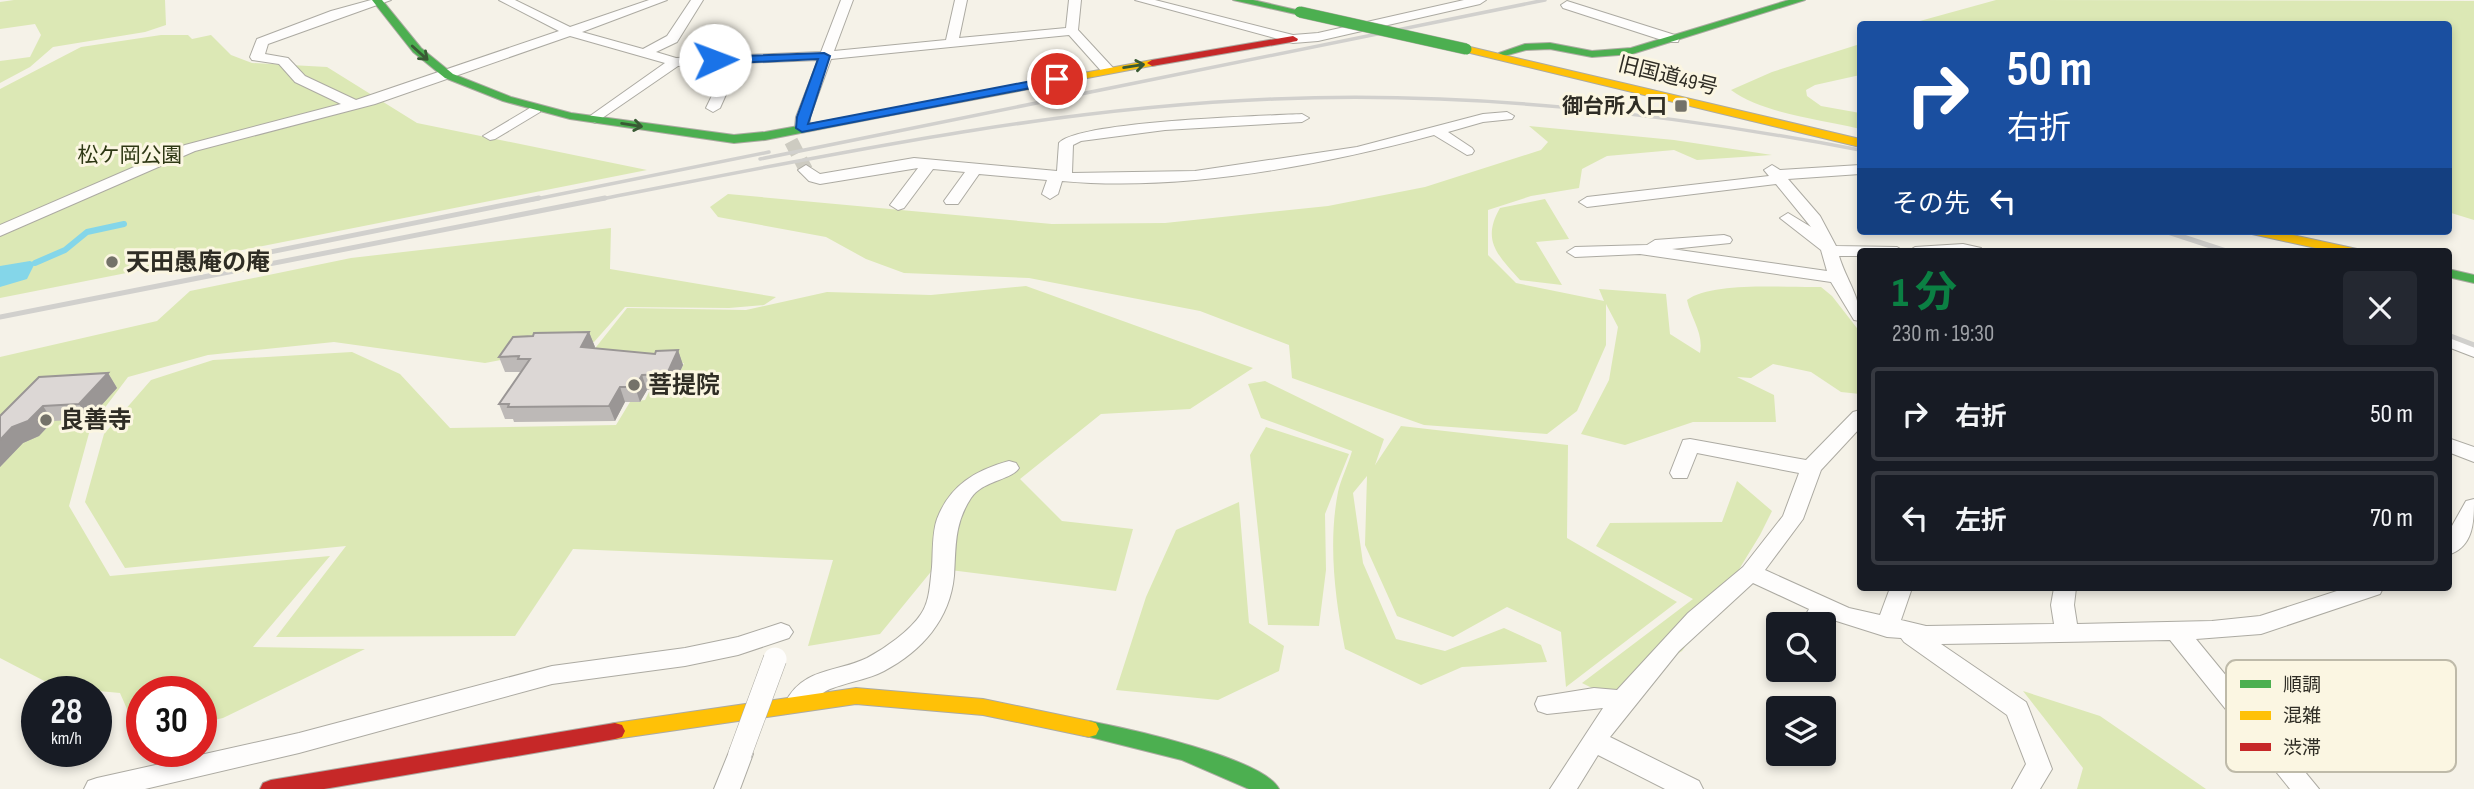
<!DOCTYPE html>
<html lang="ja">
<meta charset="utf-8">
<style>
body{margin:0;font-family:"Sofia Sans Condensed","Noto Sans JP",sans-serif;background:#242831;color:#f1f3f6;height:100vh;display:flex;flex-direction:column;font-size:26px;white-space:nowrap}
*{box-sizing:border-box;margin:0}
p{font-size:23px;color:#9ea1a6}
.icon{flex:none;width:38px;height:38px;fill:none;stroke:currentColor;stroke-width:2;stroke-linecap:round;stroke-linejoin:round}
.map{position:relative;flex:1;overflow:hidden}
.sheet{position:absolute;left:1857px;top:248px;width:595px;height:343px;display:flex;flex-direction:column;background:#171b24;border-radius:7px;box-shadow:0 4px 10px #0003}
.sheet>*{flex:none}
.guide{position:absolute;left:1857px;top:21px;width:595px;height:214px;border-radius:7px;box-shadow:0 4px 10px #0003;background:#1a4fa0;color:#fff;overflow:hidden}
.tools{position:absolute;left:1766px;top:612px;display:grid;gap:14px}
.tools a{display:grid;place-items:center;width:70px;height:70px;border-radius:7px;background:#171b24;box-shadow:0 4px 10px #0003;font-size:35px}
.speed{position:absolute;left:21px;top:676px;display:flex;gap:14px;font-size:35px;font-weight:700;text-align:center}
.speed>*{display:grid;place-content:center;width:91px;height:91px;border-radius:50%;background:#171b24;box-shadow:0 4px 10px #0003;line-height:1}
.speed small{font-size:18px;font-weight:400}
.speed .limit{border:10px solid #d22;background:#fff;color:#111}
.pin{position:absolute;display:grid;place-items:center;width:60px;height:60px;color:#fff;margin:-30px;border:4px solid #fff;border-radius:50%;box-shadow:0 2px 7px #0007}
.me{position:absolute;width:77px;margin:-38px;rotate:88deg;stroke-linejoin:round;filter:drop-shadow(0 0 5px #0008)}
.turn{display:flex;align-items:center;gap:24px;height:147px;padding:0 35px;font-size:32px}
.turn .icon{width:91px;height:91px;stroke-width:2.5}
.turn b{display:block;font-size:49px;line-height:60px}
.then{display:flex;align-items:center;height:66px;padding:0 35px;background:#0003;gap:14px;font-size:26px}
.round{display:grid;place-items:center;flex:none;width:74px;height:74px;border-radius:7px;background:#242831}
.summary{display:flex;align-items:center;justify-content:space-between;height:119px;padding:0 35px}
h1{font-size:42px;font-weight:700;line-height:52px;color:#0b8043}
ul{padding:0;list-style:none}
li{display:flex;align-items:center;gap:21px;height:94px;margin:0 14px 10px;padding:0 21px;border:4px solid #363941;border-radius:7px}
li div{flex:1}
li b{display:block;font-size:26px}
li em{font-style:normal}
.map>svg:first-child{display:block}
</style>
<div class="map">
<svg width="2474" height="789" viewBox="0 0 2474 789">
<rect width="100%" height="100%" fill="#f5f2e8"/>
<path fill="#dce8b5" d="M 14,0 L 165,0 L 166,25 L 145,32 L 53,47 L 30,67 L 0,83 L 0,61 L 30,57 L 41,35 L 35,24 L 0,29 L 0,2 Z
M 1996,0 L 2474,1 L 2474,220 L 2448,212 L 2448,24 L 1909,24 Z
M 161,35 L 188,35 L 192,39 L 211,35 L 231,55 L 252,63 L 327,67 L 417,123 L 647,170 L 0,298 L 0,89 L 81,47 Z
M 1860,44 L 1860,75 L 1815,85 L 1806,90 L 1807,96 L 1821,106 L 1860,113 L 1860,129 C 1821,119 1763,114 1731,90 L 1772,72 Z
M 1529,126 L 1674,140 L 1772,155 L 1697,160 L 1674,150 L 1607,156 L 1582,169 L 1579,188 L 1531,196 L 1488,210 L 1488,255 L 1516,283 L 1604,301 L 1599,289 L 1666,294 L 1670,334 L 1700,353 C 1704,333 1691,319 1687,300 C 1713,281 1788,288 1821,287 L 1832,296 L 1860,332 L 1860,394 L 1841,392 L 1811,372 L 1773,364 L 1751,378 L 1737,377 L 1774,395 L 1776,422 L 1693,422 L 1625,445 L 1581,434 L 1609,380 L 1618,327 L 1606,304 L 1606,345 L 1577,411 L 1547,434 L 1424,425 L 1292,378 L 1289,345 L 1200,311 L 1029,278 L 904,273 L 866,259 L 826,237 L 718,217 L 710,207 L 728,194 L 1052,224 L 1165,223 L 1328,206 L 1425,187 L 1541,150 L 1548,142 Z
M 1545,199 L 1569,239 L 1536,242 L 1562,285 L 1520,280 C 1498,255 1481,241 1500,208 Z
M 611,228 L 610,269 L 776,297 L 764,305 L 729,308 L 625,307 L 594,342 L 485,363 L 334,342 L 208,355 L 128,377 L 91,426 L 69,506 L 110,576 L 330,556 L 253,647 L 365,649 L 223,718 L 201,723 L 201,691 L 142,691 L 140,739 L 120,693 L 56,687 L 0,658 L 0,357 L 157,321 L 190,291 L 351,258 Z
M 1026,286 L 1253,368 L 1190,409 L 1101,414 L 1020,479 L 1062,521 L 1133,529 L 1116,591 L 934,568 L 880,634 L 808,646 L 833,560 L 573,549 L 515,636 L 276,637 L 346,546 L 125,568 L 85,502 L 104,434 L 151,380 L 213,360 L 352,352 L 400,374 L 450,428 L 616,425 L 630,402 L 645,400 L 649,392 L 671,390 L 684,363 L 610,364 L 589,356 L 627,308 L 746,310 L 827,292 L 931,295 Z
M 1265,381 L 1384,439 L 1375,465 L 1401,426 L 1568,445 L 1567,538 L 1677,602 L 1566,687 L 1561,632 L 1507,607 L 1453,637 L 1397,616 L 1365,545 L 1367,476 L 1353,493 L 1363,563 L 1396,639 L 1445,651 L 1504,628 L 1541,645 L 1547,662 L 1462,667 L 1421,685 L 1345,649 C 1335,599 1328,543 1338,492 C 1341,479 1348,465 1352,451 L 1261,418 L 1248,384 Z
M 1266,427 L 1349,454 L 1325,514 L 1326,570 L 1319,626 L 1268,625 L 1250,455 Z
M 1737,481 L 1772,511 L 1760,535 L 1727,589 L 1682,651 L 1610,697 L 1582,683 L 1693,599 L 1596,546 L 1610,523 L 1722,522 Z
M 1239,502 L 1249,623 L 1284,646 L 1279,671 L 1218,700 L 1116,690 L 1146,597 L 1176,530 Z
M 2023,691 L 2100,716 L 2206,789 L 2077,789 L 2083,768 Z"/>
<path fill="#84d6e9" d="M 30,261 L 35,263 L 27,279 L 0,287 L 0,266 Z"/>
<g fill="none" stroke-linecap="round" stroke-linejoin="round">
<path stroke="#84d6e9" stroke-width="6" d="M 35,263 L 65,250 L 87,232 L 124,224"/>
<path stroke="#cdcbc1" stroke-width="14" stroke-dasharray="14 7" stroke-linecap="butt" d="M 791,141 L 806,170"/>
<g stroke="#acaaa2" stroke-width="2">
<path id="street" d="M 371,0 L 391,0 L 268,44 L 265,54 L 288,58 L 305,76 L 356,100 L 559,31 L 499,0 L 515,0 L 570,27 L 649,0 L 667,0 L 582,32 L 643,49 L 667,36 L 691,0 L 703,0 L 677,42 L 656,52 L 676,58 L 821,52 L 841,0 L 853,0 L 834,51 L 946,40 L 955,0 L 967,0 L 959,38 L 1066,28 L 1069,0 L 1081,0 L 1078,30 L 1115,70 L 1113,73 L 1103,73 L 1069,35 L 831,59 L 810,117 L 809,128 L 802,132 L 795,128 L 796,117 L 818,60 L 740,63 L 720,108 L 713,112 L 706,108 L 727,64 L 678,66 L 595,123 L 588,119 L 590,116 L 665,63 L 570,36 L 375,104 L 195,151 L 0,236 L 0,225 L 185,145 L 341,104 L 295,82 L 279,64 L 252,60 L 250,57 L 257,39 L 331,11 Z
M 1135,0 L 1155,0 L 1293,35 L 1318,33 L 1464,0 L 1486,0 L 1480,4 L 1318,41 L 1293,43 Z
M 1567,1 L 1678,36 L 1679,39 L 1678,42 L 1668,42 L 1563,8 L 1561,5 Z
M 535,105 L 540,106 L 540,112 L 495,139 L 490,140 L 483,136 Z
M 1507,112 L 1514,116 L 1512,119 L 1483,122 L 1448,132 L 1472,148 L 1474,151 L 1472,154 L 1467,155 L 1434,135 C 1318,166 1182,192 1062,181 L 1058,194 L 1050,199 L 1042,194 L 1047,180 L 979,174 L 958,204 L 946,204 L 944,201 L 965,172 L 933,169 L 904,208 L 898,210 L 890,205 L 918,168 L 820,184 L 809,181 L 798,170 L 806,165 L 820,174 L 914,158 L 1057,171 L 1059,143 C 1079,121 1263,116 1302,114 L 1309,118 L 1302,122 L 1165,130 L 1081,141 L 1073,145 L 1072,173 L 1195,171 L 1357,147 L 1483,114 Z
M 1772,165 L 1780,170 L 1860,165 L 1860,174 L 1788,179 L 1820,216 L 1836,246 L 1897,247 L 1905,252 L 1860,252 L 1860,256 L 1839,256 C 1847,282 1860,295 1860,321 L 1854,320 L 1831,282 L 1640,254 L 1575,257 L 1567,252 L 1575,247 L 1647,245 L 1655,240 L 1724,235 L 1730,237 L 1732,240 L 1730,243 L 1672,249 L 1827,271 L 1821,250 L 1780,218 L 1788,213 L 1811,227 L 1776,184 L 1587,207 L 1579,202 L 1587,197 L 1769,176 L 1764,170 Z
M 1963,244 L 1981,248 L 1983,252 L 1907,252 L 1915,247 Z
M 2448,335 L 2474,344 L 2474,357 L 2448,347 Z
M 1860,410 L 1860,428 L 1821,470 L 1803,519 L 1765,570 L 1849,608 L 1880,615 L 1890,588 L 1912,588 L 1901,620 L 1926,626 L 2054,624 L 2051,605 L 2054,588 L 2076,588 L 2074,605 L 2077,624 L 2212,621 L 2260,616 L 2346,588 L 2383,588 L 2380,594 L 2261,634 L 2196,639 L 2319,789 L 2290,789 L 2170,640 L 1941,644 L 2026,702 L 2029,709 L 2052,769 L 2040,789 L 2012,789 L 2026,764 L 2007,715 L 1904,642 L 1901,638 L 1887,637 L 1827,618 L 1824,625 L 1800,625 L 1809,609 L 1753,583 L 1679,651 L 1610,737 L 1699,781 L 1703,789 L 1665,789 L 1598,755 L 1577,789 L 1550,789 L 1603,708 L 1547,714 L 1538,711 L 1535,704 L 1538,697 L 1594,688 L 1617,690 L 1688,613 L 1743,567 L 1783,516 L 1799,473 L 1697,453 L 1687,478 L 1673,478 L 1670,473 L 1683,440 L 1690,439 L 1806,460 L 1853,412 Z
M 2448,438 L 2474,447 L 2474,462 L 2448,452 Z
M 1009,461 L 1016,463 L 1019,468 C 1012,480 983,480 971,498 C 954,524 956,546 954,576 C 950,619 922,651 884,671 C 869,679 849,682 833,688 C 814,693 810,717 788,710 L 785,703 C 803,667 836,673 867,658 C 884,649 910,631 921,614 C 930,601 930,583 932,567 C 933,553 932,533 937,519 C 950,485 976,470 1009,461 Z
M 2474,499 C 2474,521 2474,547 2448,555 L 2448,533 L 2466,501 Z
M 781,623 L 789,626 L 793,632 L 789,638 L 738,655 L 685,666 L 552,684 L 299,753 L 145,789 L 84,789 L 88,781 L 97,778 L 299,733 L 552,666 L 685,648 L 738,637 Z
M 740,743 L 749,747 L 753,754 L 740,789 L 714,789 L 731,747 Z"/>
</g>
<g stroke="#acaaa2" stroke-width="2">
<path id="fast" d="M 372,0 L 382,0 L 421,48 L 453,74 L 511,97 L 571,113 L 734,135 L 765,132 L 887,110 L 893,113 L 887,116 L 765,140 L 734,143 L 570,119 L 503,101 L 445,78 L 413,52 Z
M 1233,0 L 1253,0 L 1305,12 L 1300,15 Z
M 1789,0 L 1805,0 L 1632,54 L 1592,57 L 1550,49 L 1526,50 L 1504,56 L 1499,53 L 1525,44 L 1550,43 L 1592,51 L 1631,48 Z
M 2448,269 L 2474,275 L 2474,283 L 2448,277 Z
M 1089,721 C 1125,728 1264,758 1279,789 L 1249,789 L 1182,760 L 1082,735 L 1079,729 L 1082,723 Z"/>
</g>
<g stroke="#acaaa2" stroke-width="2">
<path id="slow" d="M 1466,46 L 1860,139 L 1860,147 L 1462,51 L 1461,49 Z
M 1152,60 L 1156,61 L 1156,65 L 887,116 L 881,113 L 887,110 Z
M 2250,231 L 2275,231 L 2357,249 L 2359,252 L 2334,252 L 2252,234 Z
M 856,688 L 983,699 L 1089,721 L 1096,723 L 1099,729 L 1096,735 L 1089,737 L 983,715 L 856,704 L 615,739 L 608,737 L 605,731 L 608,725 L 615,723 Z"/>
</g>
<g stroke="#acaaa2" stroke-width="2">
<path id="jam" d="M 1293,36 L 1298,39 L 1297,41 L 1152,66 L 1147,63 L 1152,60 Z
M 615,723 L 622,725 L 625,731 L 622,737 L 615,739 L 324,789 L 260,789 L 263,783 L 271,780 Z"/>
</g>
<use href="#street" fill="#fefdfc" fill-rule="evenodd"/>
<use href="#fast" fill="#4caf50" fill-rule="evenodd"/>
<use href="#slow" fill="#ffc107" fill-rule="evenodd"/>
<use href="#jam" fill="#c62828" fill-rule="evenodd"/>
<path stroke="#d1d0cd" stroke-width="3.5" d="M 760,159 L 1545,0
M 531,200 L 769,152
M 596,200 C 819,157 1046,108 1274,99 C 1471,91 1666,113 1860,150"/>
<path stroke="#d1d0cd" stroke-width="5" d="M 2165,231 L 2229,252
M 230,260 L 539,198
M 0,317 L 605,198
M 2448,335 L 2474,345"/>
<g stroke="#acaaa2" stroke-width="24" stroke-linecap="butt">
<path id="street-bridge" d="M 740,754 L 775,659"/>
</g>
<g stroke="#acaaa2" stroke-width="12" stroke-linecap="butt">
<path id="fast-bridge" d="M 1300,12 L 1466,49"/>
</g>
<use href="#street-bridge" stroke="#fefdfc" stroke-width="23"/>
<use href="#fast-bridge" stroke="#4caf50" stroke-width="11"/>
</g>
<path fill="#bdb9b7" d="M 589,332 L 595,347 L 594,349 L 655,354 L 678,350 L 683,365 L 672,389 L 647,390 L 640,402 L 625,402 L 615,421 L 514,422 L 513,419 L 505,419 L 499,404 L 521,372 L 505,372 L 499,357 Z
M 108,373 L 117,388 L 89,419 L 53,421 L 39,436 L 23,443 L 0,467 L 0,416 Z"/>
<path fill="#9a9695" d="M 589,332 L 595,347 L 587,362 L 581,347 Z
M 678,350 L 683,365 L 672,389 L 667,374 Z
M 108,373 L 117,388 L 89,419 L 79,404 Z
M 642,375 L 647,390 L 640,402 L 635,387 Z
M 620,387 L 625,402 L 615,421 L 609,406 Z
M 43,406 L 53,421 L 39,436 L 23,443 L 0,467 L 0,440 L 12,427 Z"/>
<path fill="#dcd7d5" stroke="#9a9695" stroke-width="2" d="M 589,332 L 581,347 L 655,354 L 656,351 L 678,350 L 667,374 L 642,375 L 635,387 L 620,387 L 609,406 L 508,407 L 509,404 L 499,404 L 530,359 L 518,359 L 519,356 L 499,357 L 513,337 L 533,336 L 534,333 Z
M 108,373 L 79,404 L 43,406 L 28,421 L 12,427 L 0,440 L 0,416 L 39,377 Z"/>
<defs><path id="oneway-shaft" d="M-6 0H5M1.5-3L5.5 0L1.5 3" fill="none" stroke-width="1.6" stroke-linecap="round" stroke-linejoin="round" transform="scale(1.75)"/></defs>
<g stroke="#395a34">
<use href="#oneway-shaft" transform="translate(420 53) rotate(42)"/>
<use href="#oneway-shaft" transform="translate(1134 66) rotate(-9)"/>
<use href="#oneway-shaft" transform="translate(632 125) rotate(9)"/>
</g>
<path fill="#1a73e8" stroke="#114b97" stroke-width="2" d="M 824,53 L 830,56 L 808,124 L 1057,76 L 1063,79 L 1057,83 L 802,132 L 796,128 L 797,117 L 818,59 L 715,64 L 710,60 L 715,57 Z"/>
<g fill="#747269" stroke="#fbf6e2" stroke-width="2.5">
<rect x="1674" y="99" width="14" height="14" rx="3.5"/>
<circle cx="112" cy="262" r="7"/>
<circle cx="634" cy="385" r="7"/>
<circle cx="46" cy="420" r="7"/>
</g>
<g text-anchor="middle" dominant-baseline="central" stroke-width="6" stroke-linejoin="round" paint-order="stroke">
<g font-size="21" fill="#2f2d25" stroke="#fbf6e2">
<text transform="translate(1668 76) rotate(14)">旧国道49号</text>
</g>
<g font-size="21" font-weight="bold" fill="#2f2d25" stroke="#fbf6e2" text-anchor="end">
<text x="1667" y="106">御台所入口</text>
</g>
<g font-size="21" fill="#2e3814" stroke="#fbf6e2">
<text x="130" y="155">松ケ岡公園</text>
</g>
<g font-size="24" font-weight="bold" fill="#2f2d25" stroke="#fbf6e2" text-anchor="start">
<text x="126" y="262">天田愚庵の庵</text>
<text x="648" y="385">菩提院</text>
<text x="60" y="420">良善寺</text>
</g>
</g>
<rect x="2226" y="660" width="230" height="112" rx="10" fill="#fbf6e2" stroke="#bebaa9" stroke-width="2"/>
<rect x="2240" y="680" width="31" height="8" fill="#4caf50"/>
<rect x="2240" y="711" width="31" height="9" fill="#ffc107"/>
<rect x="2240" y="743" width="31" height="8" fill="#c62828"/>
<g font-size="19" fill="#2f2d25">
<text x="2283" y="691">順調</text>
<text x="2283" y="722">混雑</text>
<text x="2283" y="754">渋滞</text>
</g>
</svg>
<div class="tools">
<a><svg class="icon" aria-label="search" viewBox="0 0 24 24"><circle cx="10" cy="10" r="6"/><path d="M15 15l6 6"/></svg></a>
<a><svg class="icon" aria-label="layers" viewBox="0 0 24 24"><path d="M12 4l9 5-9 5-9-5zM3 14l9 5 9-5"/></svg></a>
</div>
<div class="speed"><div>28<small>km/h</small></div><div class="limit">30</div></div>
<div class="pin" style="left:1057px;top:79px;background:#d93025"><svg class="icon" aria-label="arrive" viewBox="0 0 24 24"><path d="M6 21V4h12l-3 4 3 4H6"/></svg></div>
<svg class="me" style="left:715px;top:60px" viewBox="-20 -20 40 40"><circle r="19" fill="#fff"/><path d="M0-13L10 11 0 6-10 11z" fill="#1a73e8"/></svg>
<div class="guide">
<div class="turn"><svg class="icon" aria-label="right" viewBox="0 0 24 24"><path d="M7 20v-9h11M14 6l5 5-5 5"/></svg><div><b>50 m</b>右折</div></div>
<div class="then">その先<svg class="icon" aria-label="left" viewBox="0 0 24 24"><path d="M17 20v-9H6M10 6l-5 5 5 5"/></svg></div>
</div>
<section class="sheet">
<div class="summary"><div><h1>1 分</h1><p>230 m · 19:30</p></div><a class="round"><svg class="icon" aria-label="close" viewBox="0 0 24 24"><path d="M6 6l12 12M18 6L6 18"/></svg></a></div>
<ul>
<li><svg class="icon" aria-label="right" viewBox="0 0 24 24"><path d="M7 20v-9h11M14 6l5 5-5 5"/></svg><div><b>右折</b></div><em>50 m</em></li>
<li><svg class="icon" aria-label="left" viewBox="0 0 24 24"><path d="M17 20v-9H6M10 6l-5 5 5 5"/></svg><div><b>左折</b></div><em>70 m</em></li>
</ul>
</section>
</div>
